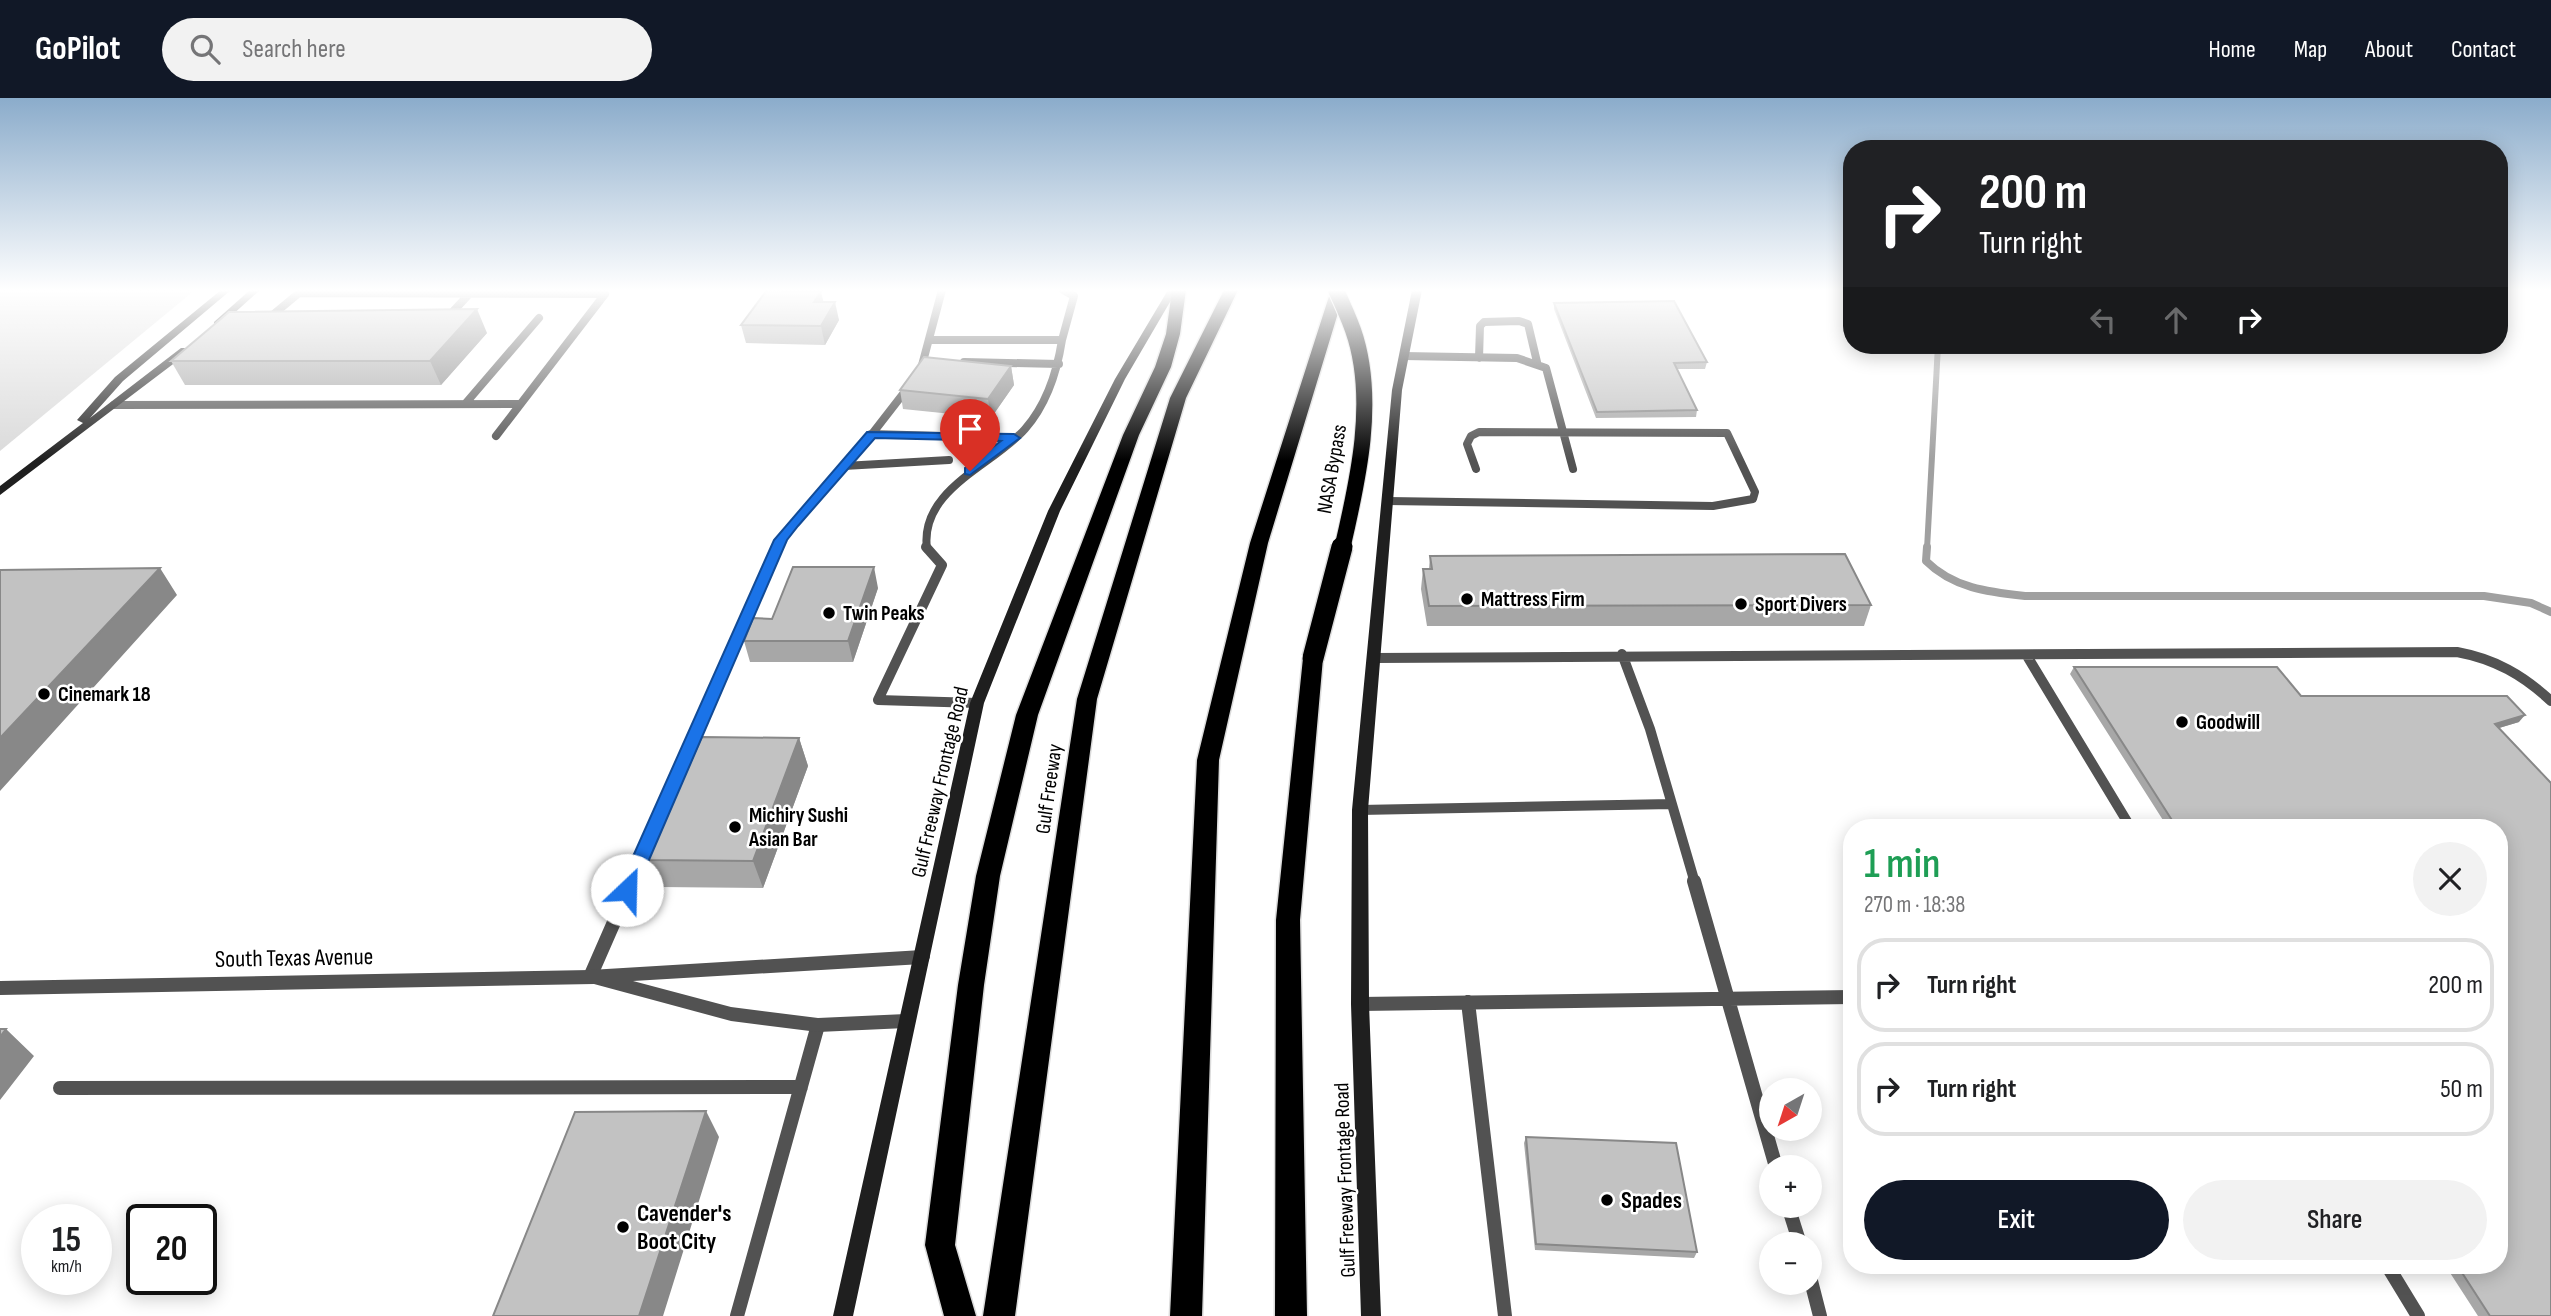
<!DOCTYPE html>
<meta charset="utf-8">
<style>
body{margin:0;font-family:"Sofia Sans Condensed",sans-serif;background:#f2f2f2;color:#202124;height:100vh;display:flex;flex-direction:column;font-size:26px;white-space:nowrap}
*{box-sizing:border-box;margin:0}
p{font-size:23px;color:#757577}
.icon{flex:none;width:38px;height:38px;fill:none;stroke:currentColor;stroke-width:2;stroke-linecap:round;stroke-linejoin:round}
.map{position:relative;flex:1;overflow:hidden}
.drawer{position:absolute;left:1843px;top:721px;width:665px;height:455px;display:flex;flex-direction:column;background:#fff;border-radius:28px;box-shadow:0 4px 18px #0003}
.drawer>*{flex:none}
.guide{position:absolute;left:1843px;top:42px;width:665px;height:214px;border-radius:28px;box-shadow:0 4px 18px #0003;background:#202124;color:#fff;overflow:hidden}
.needle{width:46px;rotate:219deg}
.fabs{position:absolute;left:1759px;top:980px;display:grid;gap:14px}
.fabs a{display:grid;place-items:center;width:63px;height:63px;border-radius:50%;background:#fff;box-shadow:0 4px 18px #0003;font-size:35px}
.speed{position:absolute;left:21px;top:1106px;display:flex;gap:14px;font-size:35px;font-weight:700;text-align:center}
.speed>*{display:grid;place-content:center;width:91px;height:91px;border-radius:50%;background:#fff;box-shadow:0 4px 18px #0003;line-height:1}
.speed small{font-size:18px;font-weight:400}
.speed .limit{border:4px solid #111;border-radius:10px;background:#fff;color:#111}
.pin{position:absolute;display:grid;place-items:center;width:60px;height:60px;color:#fff;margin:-72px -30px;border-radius:50% 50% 50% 0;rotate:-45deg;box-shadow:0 0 7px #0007}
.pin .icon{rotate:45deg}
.me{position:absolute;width:77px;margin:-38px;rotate:24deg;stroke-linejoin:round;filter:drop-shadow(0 0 5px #0008)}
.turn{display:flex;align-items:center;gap:24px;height:147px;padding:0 21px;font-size:32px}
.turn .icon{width:91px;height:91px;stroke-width:2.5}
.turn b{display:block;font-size:49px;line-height:60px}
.lanes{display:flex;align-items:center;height:66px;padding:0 21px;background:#0003;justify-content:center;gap:35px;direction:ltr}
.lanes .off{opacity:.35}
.round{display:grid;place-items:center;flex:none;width:74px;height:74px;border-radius:37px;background:#f2f2f2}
.summary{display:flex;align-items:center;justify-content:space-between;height:119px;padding:0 21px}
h1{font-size:42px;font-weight:600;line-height:52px;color:#1e9e55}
.action{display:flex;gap:14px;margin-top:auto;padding:14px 21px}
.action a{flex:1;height:80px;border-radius:42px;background:#111827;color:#fff;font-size:28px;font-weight:600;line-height:80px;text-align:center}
.action a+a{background:#f2f2f2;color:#202124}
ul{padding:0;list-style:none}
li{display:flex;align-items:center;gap:21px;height:94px;margin:0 14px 10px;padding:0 7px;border:4px solid #e0e0e0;border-radius:28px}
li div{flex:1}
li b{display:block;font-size:26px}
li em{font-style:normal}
header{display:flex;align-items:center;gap:42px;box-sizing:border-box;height:98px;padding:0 35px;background:#111827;color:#fff}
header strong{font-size:33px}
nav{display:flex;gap:38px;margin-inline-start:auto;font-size:24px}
.search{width:490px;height:63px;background:#f2f2f2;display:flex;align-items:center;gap:18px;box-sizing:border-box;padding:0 24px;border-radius:38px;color:#757577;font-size:26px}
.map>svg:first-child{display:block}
</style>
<header>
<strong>GoPilot</strong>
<div class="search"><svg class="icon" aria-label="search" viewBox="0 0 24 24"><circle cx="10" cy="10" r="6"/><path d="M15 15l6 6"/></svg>Search here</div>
<nav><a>Home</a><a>Map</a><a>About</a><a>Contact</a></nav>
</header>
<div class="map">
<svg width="2551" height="1218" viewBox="0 0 2551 1218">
<rect width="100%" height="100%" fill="#fff"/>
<path fill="#d9d9d9" d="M 0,192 L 195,192 L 0,353 Z"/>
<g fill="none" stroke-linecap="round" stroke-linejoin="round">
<path stroke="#a0a0a0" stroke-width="6" d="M 1927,451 L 1938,247"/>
<path stroke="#a0a0a0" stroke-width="8" d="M 1927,449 L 1926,463 C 1953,490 1988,494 2025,498 L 2484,498 L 2531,505 L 2551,514"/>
<g stroke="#dbdbdb" stroke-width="3">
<path id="highway" d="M 1172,192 L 1186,192 L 1180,236 L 1171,269 L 1139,337 L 1038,617 L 1000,778 L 984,887 L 955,1147 L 976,1218 L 944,1218 L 925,1147 L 958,887 L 976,778 L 1016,617 L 1123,337 L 1155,269 L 1166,236 Z
M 1224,192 L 1238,192 L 1186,300 L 1097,601 L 1015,1218 L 983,1218 L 1077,601 L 1170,300 Z
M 1331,192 L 1345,192 L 1268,445 L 1219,662 L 1202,1218 L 1170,1218 L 1197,662 L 1250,445 Z
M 1313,554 L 1323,560 L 1300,822 L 1307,1218 L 1275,1218 L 1276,822 L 1303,560 Z"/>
</g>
<path stroke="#525252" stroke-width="8" d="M 269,220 L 299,195 L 605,196
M 447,220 L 471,194
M 929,242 L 1062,242 L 1074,198 L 1063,192
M 1404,258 L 1517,260 L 1546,270 L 1573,371
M 1479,260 L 1480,228 L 1484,224 L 1519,223 L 1528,226 L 1537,264
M 964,264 L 1059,266
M 921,271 L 942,192
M 465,306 L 539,220
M 114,307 L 520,306
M 871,336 L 1014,340
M 496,338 L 605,196
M 844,368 L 949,362
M 1388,403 L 1713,408 L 1753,401 L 1755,394 L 1727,335 L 1479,334 L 1471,338 L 1467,346 L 1476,371
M 776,451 L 780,442 L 865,345 L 910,287
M 927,451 C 919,391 994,367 1025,331 C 1047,306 1057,274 1062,242"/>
<path stroke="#525252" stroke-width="10" d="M 926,449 L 942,467 L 878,602 L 977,605
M 1622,556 L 1650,631 L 1695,785
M 2027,558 L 2131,730
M 1374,560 L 2457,554 C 2495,561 2523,577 2551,603
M 1360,712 L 1672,706
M 631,785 L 777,449"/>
<path stroke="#525252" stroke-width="14" d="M 1694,783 L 1776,1069
M 590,879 L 632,783
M 1468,904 L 1505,1218
M 1360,906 L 1852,899
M 60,990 L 801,989
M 1788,1108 L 1800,1146
M 2387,1167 L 2418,1218
M 1810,1179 L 1820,1218
M 737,1218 L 818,927"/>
<path fill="#525252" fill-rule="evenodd" d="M 922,852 L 928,854 L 930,859 L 928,864 L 922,866 L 633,883 L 731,909 L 818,920 L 906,916 L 912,918 L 915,923 L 912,928 L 906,930 L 818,934 L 731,923 L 594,886 L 0,897 L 0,883 L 590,872 Z"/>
<path fill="#1f1f1f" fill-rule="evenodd" d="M 221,192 L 231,192 L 123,283 L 90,320 L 181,250 L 189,250 L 189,254 L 0,397 L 0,388 L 83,325 L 77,322 L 115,279 Z
M 250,192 L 260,192 L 220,228 L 214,228 L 214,224 Z
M 1168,192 L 1177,192 L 1125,281 L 1060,413 L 984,605 L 853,1218 L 833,1218 L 970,605 L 1048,413 L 1115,281 Z
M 1412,192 L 1422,192 L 1402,292 L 1368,712 L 1369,906 L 1381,1218 L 1361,1218 L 1351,906 L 1352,712 L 1392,292 Z"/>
<use href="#highway" fill="#000" fill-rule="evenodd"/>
<g stroke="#dbdbdb" stroke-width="18" stroke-linecap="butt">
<path id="highway-bridge-far1" d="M 1336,192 C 1342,205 1348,218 1353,232 C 1377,300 1358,383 1342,451"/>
</g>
<g stroke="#dbdbdb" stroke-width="24" stroke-linecap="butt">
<path id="highway-bridge" d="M 1313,560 L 1342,449"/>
</g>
<use href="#highway-bridge-far1" stroke="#000" stroke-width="16"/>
<use href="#highway-bridge" stroke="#000" stroke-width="21"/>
</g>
<path fill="#a7a7a7" d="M 823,204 L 839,222 L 825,247 L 746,245 L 741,227 Z
M 1554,205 L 1707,264 L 1705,271 L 1677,271 L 1697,312 L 1696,319 L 1596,320 L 1554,211 Z
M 487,235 L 441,287 L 185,287 L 171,263 Z
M 1011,268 L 1014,287 L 991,320 L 903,311 L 900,292 Z
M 1430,458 L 1871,507 L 1864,528 L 1427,528 L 1421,491 L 1423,471 L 1429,471 Z
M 878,490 L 853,564 L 750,564 L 744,543 L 772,521 Z
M 2074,569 L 2301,598 L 2519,624 L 2499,630 L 2551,1218 L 2478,1218 L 2445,1167 L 2499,1167 L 2499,730 L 2168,730 L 2070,576 Z
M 799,640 L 808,668 L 763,790 L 659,789 L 646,762 Z
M 1526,1039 L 1697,1154 L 1694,1160 L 1535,1152 L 1524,1045 Z"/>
<path fill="#888" d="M 821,193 L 825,211 L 814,204 Z
M 835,204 L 839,222 L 825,247 L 821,228 Z
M 477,211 L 487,235 L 441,287 L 430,263 Z
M 1011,268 L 1014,287 L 991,320 L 988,301 Z
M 874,469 L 878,490 L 853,564 L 848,543 Z
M 160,470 L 177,497 L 0,693 L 0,640 Z
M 2525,617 L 2519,624 L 2489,633 L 2495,626 Z
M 799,640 L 808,668 L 763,790 L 753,763 Z
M 6,931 L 34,958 L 0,1002 L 0,939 Z
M 706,1013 L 719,1039 L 663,1218 L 639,1218 Z"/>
<path fill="#c2c2c2" stroke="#888" stroke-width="2" d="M 767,192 L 821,193 L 814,204 L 835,204 L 821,228 L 741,227 Z
M 1674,203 L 1707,264 L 1674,265 L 1697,312 L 1597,314 L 1554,205 Z
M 477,211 L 430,263 L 171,263 L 229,214 Z
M 924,259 L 1011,268 L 988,301 L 900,292 Z
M 1845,456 L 1871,507 L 1429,508 L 1423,471 L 1432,471 L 1430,458 Z
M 793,469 L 874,469 L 848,543 L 744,543 L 753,520 L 772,521 Z
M 160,470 L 0,640 L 0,472 Z
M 2074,569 L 2277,569 L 2301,598 L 2507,598 L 2525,617 L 2495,626 L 2551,685 L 2551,1218 L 2490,1218 L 2457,1167 L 2499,1167 L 2499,730 L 2177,730 Z
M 702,639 L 799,640 L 753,763 L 646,762 Z
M 0,931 L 6,931 L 0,939 Z
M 706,1013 L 639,1218 L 493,1218 L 575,1014 Z
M 1526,1039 L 1676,1045 L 1697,1154 L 1536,1146 Z"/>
<linearGradient id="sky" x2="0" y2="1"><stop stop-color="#8baccb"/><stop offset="0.53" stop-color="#fff"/><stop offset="1" stop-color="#fff" stop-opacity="0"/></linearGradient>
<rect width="2551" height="363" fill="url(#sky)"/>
<path fill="#1a73e8" stroke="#114b97" stroke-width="2" d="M 867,334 L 1014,336 L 1020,340 L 970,377 L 965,376 L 965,370 L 1001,343 L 875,340 L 798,428 L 787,442 L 636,792 L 634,797 L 621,797 L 618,792 L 774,442 Z"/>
<g fill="#000" stroke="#fff" stroke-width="2.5">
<circle cx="1467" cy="501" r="7"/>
<circle cx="1741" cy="506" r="7"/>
<circle cx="829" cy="515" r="7"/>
<circle cx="44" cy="596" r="7"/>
<circle cx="2182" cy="624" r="7"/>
<circle cx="735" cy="729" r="7"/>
<circle cx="1607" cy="1102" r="7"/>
<circle cx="623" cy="1129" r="7"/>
</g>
<g text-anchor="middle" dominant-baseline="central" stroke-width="5" stroke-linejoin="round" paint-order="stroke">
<g font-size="21" fill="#000" stroke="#fff">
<text transform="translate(1332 371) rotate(-80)">NASA Bypass</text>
<text transform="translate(940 684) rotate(-77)">Gulf Freeway Frontage Road</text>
<text transform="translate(1049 691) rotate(-82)">Gulf Freeway</text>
<text transform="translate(1345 1082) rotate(-92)">Gulf Freeway Frontage Road</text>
</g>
<g font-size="21" font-weight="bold" fill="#000" stroke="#fff" text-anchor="start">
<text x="1481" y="501">Mattress Firm</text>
<text x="1755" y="506">Sport Divers</text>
<text x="843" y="515">Twin Peaks</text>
<text x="58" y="596">Cinemark 18</text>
<text x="2196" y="624">Goodwill</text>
<text x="749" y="717">Michiry Sushi<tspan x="749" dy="24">Asian Bar</tspan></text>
</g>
<g font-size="24" fill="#000" stroke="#fff">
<text transform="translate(294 860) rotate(-1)">South Texas Avenue</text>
</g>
<g font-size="24" font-weight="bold" fill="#000" stroke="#fff" text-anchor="start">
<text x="1621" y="1102">Spades</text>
<text x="637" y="1115">Cavender's<tspan x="637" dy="28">Boot City</tspan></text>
</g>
</g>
</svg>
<div class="fabs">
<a><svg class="needle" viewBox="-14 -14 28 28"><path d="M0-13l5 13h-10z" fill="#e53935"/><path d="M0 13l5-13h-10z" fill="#757577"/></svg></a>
<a>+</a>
<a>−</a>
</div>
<div class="speed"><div>15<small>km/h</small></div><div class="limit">20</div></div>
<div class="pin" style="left:970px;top:373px;background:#d93025"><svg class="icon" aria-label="arrive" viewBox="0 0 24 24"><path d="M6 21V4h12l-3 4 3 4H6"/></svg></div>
<svg class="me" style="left:627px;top:792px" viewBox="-20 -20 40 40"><circle r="19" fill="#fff"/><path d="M0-13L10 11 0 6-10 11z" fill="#1a73e8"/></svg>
<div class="guide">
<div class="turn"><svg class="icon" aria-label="right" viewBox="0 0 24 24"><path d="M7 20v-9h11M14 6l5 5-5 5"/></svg><div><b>200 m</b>Turn right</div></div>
<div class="lanes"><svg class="icon off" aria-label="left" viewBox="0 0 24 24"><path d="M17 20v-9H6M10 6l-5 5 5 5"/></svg><svg class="icon off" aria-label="ahead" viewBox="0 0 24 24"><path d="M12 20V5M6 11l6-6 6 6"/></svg><svg class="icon" aria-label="right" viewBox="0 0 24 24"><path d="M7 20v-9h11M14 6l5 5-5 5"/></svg></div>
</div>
<section class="drawer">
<div class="summary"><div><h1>1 min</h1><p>270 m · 18:38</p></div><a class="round"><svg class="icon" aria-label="close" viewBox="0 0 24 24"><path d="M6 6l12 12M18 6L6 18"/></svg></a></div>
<ul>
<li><svg class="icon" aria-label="right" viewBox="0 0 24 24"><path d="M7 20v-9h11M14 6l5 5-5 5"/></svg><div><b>Turn right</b></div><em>200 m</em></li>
<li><svg class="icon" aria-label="right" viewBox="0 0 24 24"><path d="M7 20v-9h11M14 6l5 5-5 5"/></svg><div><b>Turn right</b></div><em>50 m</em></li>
</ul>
<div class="action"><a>Exit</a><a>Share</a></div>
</section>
</div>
